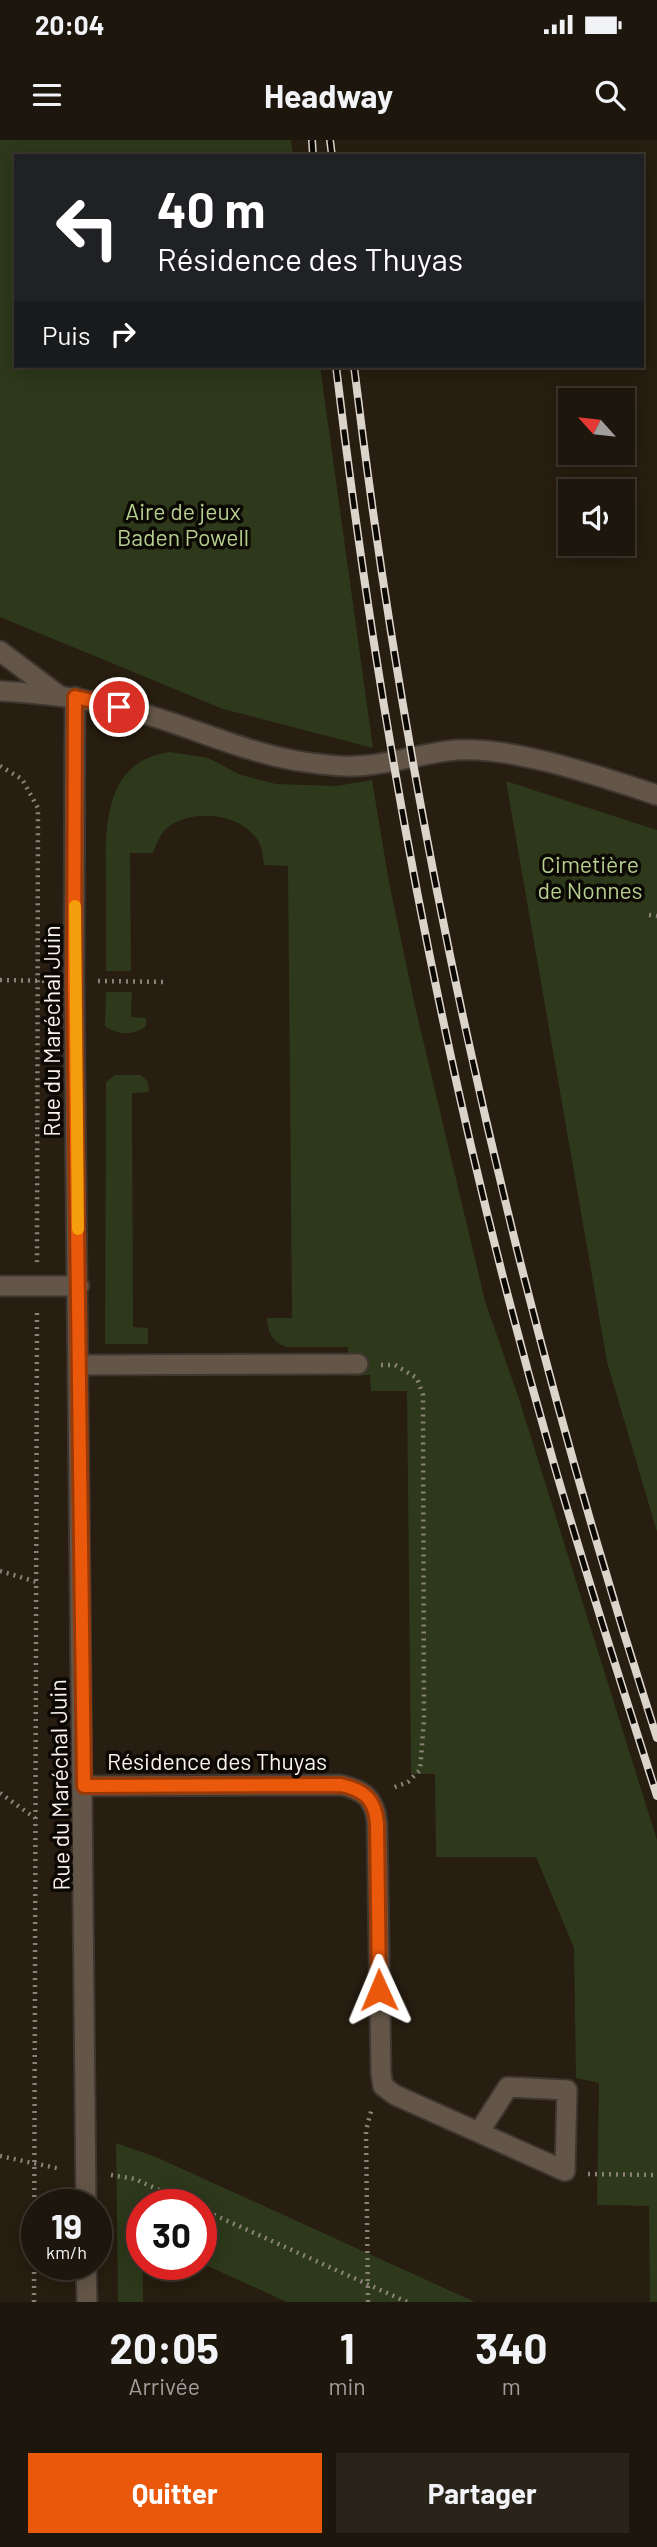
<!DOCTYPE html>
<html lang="fr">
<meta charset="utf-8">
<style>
body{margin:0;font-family:Barlow,sans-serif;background:#2a231a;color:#f1f3f6;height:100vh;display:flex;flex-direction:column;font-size:26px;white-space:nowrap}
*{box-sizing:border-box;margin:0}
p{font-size:23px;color:#a09f9d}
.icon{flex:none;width:38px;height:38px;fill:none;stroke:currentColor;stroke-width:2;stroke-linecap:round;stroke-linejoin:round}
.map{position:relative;height:2162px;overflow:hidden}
.sheet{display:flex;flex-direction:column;background:#1d160c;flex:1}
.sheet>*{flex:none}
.hud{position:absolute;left:14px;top:14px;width:630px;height:214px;border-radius:0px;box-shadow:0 4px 18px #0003,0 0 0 2px #3b352d;background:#202124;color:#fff;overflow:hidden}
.needle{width:46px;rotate:297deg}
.controls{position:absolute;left:558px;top:248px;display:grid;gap:14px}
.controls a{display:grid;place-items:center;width:77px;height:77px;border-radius:0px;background:#1d160c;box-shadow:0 4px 18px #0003,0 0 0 2px #3b352d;font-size:35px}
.speed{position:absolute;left:21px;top:2049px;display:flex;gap:14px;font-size:35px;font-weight:700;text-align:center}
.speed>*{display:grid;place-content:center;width:91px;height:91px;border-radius:50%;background:#1d160c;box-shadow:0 4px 18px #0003,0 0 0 2px #3b352d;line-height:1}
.speed small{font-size:18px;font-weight:400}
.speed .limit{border:10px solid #d22;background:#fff;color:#111}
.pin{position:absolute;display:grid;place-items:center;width:60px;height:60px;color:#fff;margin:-30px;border:4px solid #fff;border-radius:50%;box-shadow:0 2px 7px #0007}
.me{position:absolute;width:77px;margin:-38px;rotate:359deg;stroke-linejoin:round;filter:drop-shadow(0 0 5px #0008)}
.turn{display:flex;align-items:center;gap:24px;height:147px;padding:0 28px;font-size:32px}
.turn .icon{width:91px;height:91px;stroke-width:2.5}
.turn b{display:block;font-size:49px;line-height:60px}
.then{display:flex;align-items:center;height:66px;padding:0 28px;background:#0003;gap:14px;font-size:26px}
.eta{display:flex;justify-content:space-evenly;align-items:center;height:119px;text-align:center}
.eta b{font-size:42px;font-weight:700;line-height:49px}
.primary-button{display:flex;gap:14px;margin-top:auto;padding:14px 28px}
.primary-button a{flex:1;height:80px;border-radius:0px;background:#ea580c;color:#fff;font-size:28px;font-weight:700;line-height:80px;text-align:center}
.primary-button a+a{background:#2a231a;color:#f1f3f6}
.status{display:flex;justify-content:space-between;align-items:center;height:49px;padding:0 35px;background:#1d160c;direction:ltr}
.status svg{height:19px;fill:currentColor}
header{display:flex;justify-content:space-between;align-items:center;height:91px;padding:0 28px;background:#1d160c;font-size:32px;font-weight:700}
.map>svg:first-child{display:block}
</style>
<div class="status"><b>20:04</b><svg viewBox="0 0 49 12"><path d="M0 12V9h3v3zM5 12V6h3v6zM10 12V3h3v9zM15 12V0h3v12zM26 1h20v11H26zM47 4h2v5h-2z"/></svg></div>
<header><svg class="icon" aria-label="menu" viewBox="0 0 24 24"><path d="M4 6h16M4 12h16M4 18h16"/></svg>Headway<svg class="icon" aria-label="search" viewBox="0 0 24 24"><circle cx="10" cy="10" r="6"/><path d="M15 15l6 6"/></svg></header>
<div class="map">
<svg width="657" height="2162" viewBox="0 0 657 2162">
<rect width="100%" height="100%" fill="#271d10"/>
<path fill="#2d391a" d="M 0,0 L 291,0 L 293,16 L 16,16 L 16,226 L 320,226 L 373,608 L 223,569 L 0,477 Z
M 170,612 L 208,618 L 241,635 L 276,644 L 336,646 L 372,640 L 389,742 L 415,866 L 485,1161 L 519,1259 L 657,1700 L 657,2162 L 650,2162 L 649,2066 L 597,2065 L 599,1943 L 576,1938 L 574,1808 L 536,1717 L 436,1717 L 435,1634 L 411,1634 L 407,1251 L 371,1251 L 370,1235 L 350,1236 L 348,1207 L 286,1207 C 272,1201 268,1193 267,1178 L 292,1178 L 288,726 L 264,725 C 263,716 262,706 257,699 C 239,674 197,669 171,685 C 161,691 157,703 153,713 L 130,713 L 131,831 L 106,831 C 106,802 106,773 106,743 C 105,690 102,621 170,612 Z
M 506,641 L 657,690 L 657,1392 L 607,1222 Z
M 106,852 L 132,852 L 131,877 L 146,878 L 146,886 C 133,896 117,895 105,886 Z
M 115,935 L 141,935 L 148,942 L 149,952 L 132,953 L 133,1187 L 148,1188 L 148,1204 L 105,1204 L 106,942 Z
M 116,2003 L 156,2017 L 475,2162 L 287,2162 L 201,2123 L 201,2065 L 142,2065 L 143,2162 L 118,2162 Z"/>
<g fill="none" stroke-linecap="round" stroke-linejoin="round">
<g stroke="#3f3630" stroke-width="23">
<path id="service" d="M 0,511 L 57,554"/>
</g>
<g stroke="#3f3630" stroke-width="23">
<path id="minor" d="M 0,551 C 50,554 93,559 141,573 C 194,588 244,612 298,621 C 317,624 337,627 356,626 C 390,625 422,613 456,610 C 513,606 602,637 657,655
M 75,557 L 74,840 L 86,2065
M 0,1146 L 79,1146
M 80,1225 L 358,1224
M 84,1646 L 341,1645 C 364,1650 375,1659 377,1683 L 381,1933 L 383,1946 L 395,1955 L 565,2031 L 567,1950 L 508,1947 L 479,1992
M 86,2124 L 87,2162"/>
</g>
<path stroke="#8b8277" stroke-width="4.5" stroke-dasharray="2 5" stroke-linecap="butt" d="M 0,626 L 22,639 L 38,668 L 37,1122
M 649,775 L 657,776
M 0,840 L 51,841
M 98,841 L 167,842
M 381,1225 L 395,1225 L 417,1238 L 423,1255 L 424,1581 L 420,1630 L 408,1642 L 392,1648
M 0,1431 L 37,1442
M 0,1653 L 35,1678
M 0,2016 L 61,2029
M 588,2034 L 657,2035
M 111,2035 L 135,2039 L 192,2065
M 201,2069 L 407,2162
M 34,2162 L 37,1169
M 368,2162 L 366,1990 L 372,1968"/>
<use href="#service" stroke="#635648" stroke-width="19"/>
<use href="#minor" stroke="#635648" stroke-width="19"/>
<g stroke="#dbd4ca" stroke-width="8">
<path id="rail" d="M 312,0 L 313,16
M 330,0 L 332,16
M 336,226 C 380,596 450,966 554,1324 C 586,1435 622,1546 657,1656
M 354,226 C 410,694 512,1149 657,1598"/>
</g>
<use href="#rail" stroke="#0c0804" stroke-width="5" stroke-dasharray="16" stroke-linecap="butt"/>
</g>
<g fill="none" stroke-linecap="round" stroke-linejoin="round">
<g stroke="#983908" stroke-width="18">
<path id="route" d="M 119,567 L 75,557 L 74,840 L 84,1646 L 341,1645 C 364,1650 375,1659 377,1683 L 379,1850"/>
</g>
<use href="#route" stroke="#ea580c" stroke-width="12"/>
<path stroke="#f59e0b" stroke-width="12" d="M 75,766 L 78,1089"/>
</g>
<g text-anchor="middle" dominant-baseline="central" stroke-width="7" stroke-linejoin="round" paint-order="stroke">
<g font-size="23" fill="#b5cf8e" stroke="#0c0804">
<text x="183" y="371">Aire de jeux<tspan x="183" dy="26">Baden Powell</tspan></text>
<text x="590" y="724">Cimetière<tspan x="590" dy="26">de Nonnes</tspan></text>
</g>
<g font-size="23" fill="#fbf4eb" stroke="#0c0804">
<text transform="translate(51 891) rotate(-90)">Rue du Maréchal Juin</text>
<text x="217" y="1621">Résidence des Thuyas</text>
<text transform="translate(59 1645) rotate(-91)">Rue du Maréchal Juin</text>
</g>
</g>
</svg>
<div class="controls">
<a><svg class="needle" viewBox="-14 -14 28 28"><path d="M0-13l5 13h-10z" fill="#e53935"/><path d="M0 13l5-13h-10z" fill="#a09f9d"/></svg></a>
<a><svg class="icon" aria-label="sound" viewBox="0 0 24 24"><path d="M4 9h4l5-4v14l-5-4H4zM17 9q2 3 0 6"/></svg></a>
</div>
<div class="speed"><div>19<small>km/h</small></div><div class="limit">30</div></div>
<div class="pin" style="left:119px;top:567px;background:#d93025"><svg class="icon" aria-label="arrive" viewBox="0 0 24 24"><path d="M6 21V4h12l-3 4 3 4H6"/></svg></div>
<svg class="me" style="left:379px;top:1850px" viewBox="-20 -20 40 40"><path d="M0-17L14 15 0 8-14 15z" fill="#ea580c" stroke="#fff" stroke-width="4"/></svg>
<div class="hud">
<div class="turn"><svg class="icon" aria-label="left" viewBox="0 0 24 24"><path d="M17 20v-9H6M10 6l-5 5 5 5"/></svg><div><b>40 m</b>Résidence des Thuyas</div></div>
<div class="then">Puis<svg class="icon" aria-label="right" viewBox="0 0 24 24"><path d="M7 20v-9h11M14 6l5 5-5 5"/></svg></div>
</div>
</div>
<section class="sheet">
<div class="eta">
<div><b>20:05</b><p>Arrivée</p></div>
<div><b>1</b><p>min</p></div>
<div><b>340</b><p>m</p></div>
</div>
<div class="primary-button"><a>Quitter</a><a>Partager</a></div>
</section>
